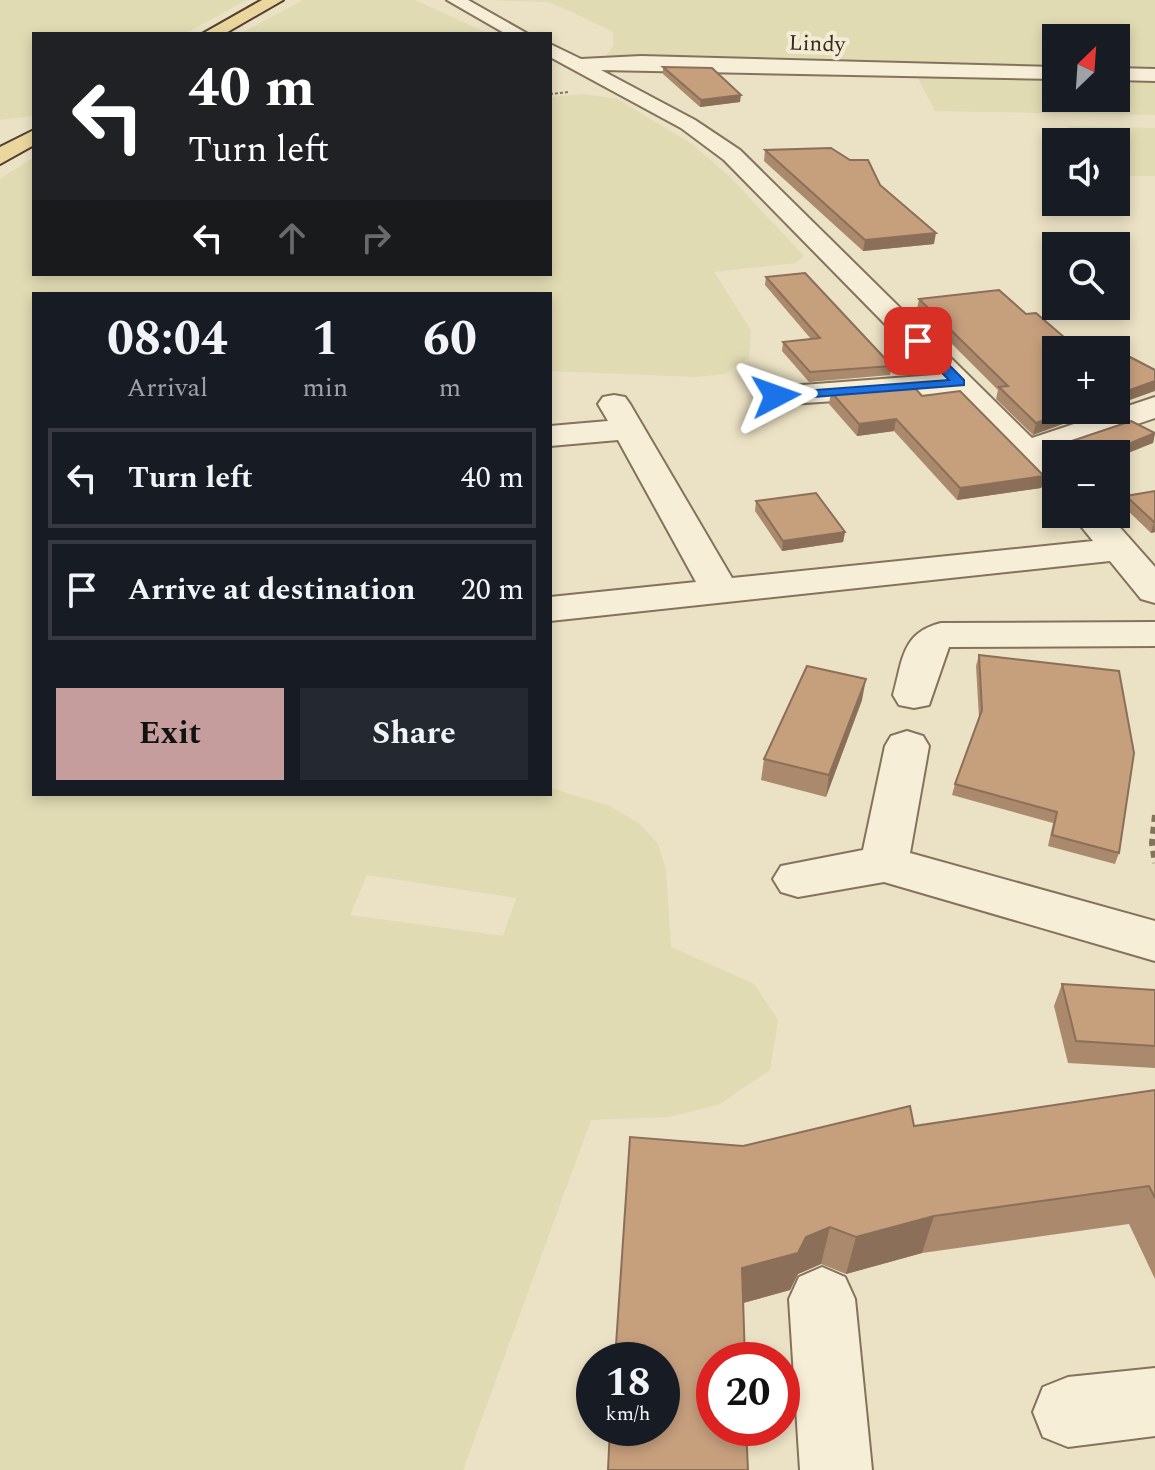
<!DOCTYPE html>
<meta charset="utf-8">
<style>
body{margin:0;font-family:Spectral,serif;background:#242831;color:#f1f3f6;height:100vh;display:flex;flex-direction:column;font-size:30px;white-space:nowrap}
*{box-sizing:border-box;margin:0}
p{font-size:26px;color:#9ea1a6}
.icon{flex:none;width:44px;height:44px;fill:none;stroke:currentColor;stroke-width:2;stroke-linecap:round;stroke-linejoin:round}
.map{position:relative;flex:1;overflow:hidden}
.side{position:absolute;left:32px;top:292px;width:520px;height:504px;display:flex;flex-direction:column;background:#171b24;border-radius:0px;box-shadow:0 4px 12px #0003}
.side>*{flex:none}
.banner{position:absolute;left:32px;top:32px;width:520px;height:244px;border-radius:0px;box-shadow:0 4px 12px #0003;background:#202124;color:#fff;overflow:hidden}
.needle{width:52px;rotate:25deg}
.buttons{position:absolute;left:1042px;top:24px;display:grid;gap:16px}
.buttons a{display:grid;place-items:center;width:88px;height:88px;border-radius:0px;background:#171b24;box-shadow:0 4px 12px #0003;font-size:40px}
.speed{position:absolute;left:576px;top:1342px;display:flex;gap:16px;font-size:40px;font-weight:700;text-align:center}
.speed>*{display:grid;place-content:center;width:104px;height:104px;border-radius:50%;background:#171b24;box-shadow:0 4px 12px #0003;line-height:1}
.speed small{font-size:20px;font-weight:400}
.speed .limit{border:12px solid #d22;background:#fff;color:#111}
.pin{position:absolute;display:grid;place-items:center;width:68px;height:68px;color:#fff;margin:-34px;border-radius:16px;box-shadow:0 4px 12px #0006}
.me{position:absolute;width:88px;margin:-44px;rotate:86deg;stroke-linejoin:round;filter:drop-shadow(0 0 6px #0008)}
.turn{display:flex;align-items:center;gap:28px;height:168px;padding:0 24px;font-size:36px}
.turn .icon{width:104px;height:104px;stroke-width:2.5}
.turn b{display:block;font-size:56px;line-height:68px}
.lanes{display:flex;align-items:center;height:76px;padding:0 24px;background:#0003;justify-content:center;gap:40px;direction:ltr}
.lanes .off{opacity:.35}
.eta{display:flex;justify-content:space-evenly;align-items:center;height:136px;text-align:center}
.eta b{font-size:48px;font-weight:700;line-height:56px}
.action{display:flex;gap:16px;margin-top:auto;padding:16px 24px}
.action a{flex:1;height:92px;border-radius:0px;background:#c59d9d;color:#111;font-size:32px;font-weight:700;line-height:92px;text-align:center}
.action a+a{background:#242831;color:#f1f3f6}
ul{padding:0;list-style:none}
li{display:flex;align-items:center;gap:24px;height:100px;margin:0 16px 12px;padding:0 8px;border:4px solid #363941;border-radius:0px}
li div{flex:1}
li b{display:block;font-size:30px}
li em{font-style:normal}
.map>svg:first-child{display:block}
</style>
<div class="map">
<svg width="1155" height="1470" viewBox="0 0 1155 1470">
<rect width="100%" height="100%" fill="#ebe1c4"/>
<path fill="#e0dbb2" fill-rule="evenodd" d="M 0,0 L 247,0 L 184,34 L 34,34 L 34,116 L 0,120 Z
M 303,0 L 415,0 L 489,34 L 240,34 Z
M 488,0 L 1155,0 L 1155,73 L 1116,72 L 1116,38 L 1056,38 L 1056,71 L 611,60 L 606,56 L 613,46 L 613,32 L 572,12 L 548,2 Z
M 915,73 L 1056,75 L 1056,98 L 1116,98 L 1116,76 L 1155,76 L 1155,115 L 935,111 Z
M 582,94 L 617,99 L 692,144 L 730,177 L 804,256 L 796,263 L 714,272 L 751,330 L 749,358 L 725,374 L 695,377 L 550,371 L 550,294 L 34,294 L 34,794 L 550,794 L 550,788 L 610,806 L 640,824 L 658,844 L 666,870 L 671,947 L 754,984 L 778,1020 L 770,1070 L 720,1104 L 669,1117 L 591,1120 L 463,1470 L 0,1470 L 0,179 L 34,157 L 34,274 L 550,274 L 550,97 ZM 367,875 L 516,898 L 516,899 L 503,936 L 350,915 Z
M 1068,126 L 1155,128 L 1155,176 L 1116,176 L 1116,142 L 1082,142 Z"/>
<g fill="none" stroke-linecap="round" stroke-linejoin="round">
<g stroke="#84735c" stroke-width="4">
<path id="minor" d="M 447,0 L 468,0 L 528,34 L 506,34 Z
M 550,44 L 581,59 L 641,56 L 1056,67 L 1056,79 L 601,70 L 695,120 L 740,150 L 1032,438 L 1155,397 L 1155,418 L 1049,454 L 1056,461 L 1056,490 L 1044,487 L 952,393 L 776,405 L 765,403 L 760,396 L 765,389 L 776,387 L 935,375 L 724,160 L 681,128 L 550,57 Z
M 1116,68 L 1155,69 L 1155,81 L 1116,80 Z
M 614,395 L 625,397 L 630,404 L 732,578 L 1093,541 L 1071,514 L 1108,514 L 1155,567 L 1155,603 L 1141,599 L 1110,561 L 550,621 L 550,597 L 696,582 L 618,440 L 550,446 L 550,426 L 608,421 L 598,404 L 603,397 Z
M 1155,622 L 1155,646 L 949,647 L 929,705 L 914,708 L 899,705 L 893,695 C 903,660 901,633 941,623 Z
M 907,731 L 923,736 L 929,746 L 910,853 L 1155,921 L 1155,961 L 884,882 L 798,897 L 781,892 L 773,879 L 781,866 L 863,850 L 885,746 L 891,736 Z
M 822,1267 L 845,1277 L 855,1299 L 872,1470 L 800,1470 L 789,1299 L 799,1277 Z
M 1155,1368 L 1155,1436 L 1068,1447 L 1043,1437 L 1033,1412 L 1043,1387 L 1068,1377 Z"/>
</g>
<g stroke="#524130" stroke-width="4">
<path id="major" d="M 262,0 L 283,0 L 224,34 L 202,34 Z
M 34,130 L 34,145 L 0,164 L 0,147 Z"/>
</g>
<path stroke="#84735c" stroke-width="2" stroke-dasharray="3 2" stroke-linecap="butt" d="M 550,94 L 569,92"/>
<path stroke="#84735c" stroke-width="6" stroke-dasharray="7 5" stroke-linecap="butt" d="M 1155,815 L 1152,843 L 1155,863"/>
<use href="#minor" fill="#f6eed7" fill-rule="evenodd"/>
<use href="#major" fill="#ebd79e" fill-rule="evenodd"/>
</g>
<path fill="#aa896c" d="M 663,67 L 740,102 L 700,107 L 663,74 Z
M 765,150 L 880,185 L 934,244 L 863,251 L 764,161 Z
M 766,277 L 892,366 L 890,375 L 809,382 L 782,351 L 783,342 L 811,339 L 765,285 Z
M 919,299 L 1026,314 L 1079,350 L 1033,435 L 996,399 L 998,390 L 917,309 Z
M 831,392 L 922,396 L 1044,476 L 1041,488 L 957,500 L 894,431 L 857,436 L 829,404 Z
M 1155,432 L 1153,443 L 1116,454 L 1056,454 L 1056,457 L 1055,455 L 1057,446 Z
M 1155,491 L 1155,532 L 1151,533 L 1123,506 L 1126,496 Z
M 756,501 L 845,532 L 843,542 L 782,551 L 755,511 Z
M 979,655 L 1119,853 L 1115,864 L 1048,846 L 1053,823 L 952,795 L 955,784 L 979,718 L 976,666 Z
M 862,700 L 826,797 L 761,780 L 764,759 Z
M 1062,984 L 1155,990 L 1155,1068 L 1068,1063 L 1054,1006 Z
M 1155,1090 L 1155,1279 L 1129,1224 L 922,1253 L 846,1274 L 821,1264 L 798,1274 L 790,1290 L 743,1303 L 608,1470 L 743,1146 L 914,1126 Z"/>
<path fill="#8b6f58" d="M 741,95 L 740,102 L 700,107 L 701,100 Z
M 936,233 L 934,244 L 863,251 L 865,240 Z
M 1155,381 L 1155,391 L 1116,405 L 1116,395 Z
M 1073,410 L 1102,410 L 1033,435 L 1036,423 Z
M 896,419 L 894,431 L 857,436 L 859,424 Z
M 1155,433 L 1153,443 L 1116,458 L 1116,454 L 1104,454 Z
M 1044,476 L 1041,488 L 957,500 L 960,488 Z
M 1154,522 L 1155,532 L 1151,533 Z
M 845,532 L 843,542 L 782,551 L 783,541 Z
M 866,679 L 862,700 L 826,797 L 829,775 Z
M 934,1216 L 922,1253 L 846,1274 L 856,1237 Z
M 830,1227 L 821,1264 L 798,1274 L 790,1290 L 736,1305 L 742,1268 L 806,1237 Z"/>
<path fill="#c69f7d" stroke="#8b6f58" stroke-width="2" d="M 663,67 L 712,68 L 741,95 L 701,100 Z
M 831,148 L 850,160 L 868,160 L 880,185 L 936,233 L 865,240 L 765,150 Z
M 805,273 L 892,366 L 810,372 L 783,342 L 820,338 L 766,277 Z
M 999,290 L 1026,314 L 1036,313 L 1079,350 L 1056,350 L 1056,410 L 1073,410 L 1036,423 L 999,387 L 1008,386 L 919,299 Z
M 1130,357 L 1155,370 L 1155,381 L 1116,395 L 1116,362 Z
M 914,387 L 922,396 L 960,391 L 1044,476 L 960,488 L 896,419 L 859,424 L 831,392 Z
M 1131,421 L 1155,433 L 1104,454 L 1062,454 L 1062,451 L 1057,446 Z
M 1155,491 L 1155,522 L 1154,522 L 1126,496 Z
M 816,493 L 845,532 L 783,541 L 756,501 Z
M 979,655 L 1119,671 L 1134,753 L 1119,853 L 1052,835 L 1057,812 L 955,784 L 982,710 Z
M 807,666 L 866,679 L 829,775 L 764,759 Z
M 1062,984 L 1155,990 L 1155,1046 L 1076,1041 Z
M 1155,1090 L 1155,1198 L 1149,1186 L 934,1216 L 856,1237 L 830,1227 L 806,1237 L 798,1253 L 742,1268 L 745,1360 L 714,1360 L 714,1428 L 746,1428 L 748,1470 L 608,1470 L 610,1428 L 662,1428 L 662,1360 L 615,1360 L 630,1137 L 743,1146 L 910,1106 L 914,1126 Z"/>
<path fill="#1a73e8" stroke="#114b97" stroke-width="2" d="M 914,338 L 922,338 L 964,380 L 964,385 L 776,400 L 770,396 L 776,393 L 949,380 L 914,344 Z"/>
<g text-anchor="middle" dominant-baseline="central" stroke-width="8" stroke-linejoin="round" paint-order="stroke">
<g font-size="22" fill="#352b1f" stroke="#f3ebd3">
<text transform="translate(817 44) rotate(2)">Lindy</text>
</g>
</g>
</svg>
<div class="buttons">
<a><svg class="needle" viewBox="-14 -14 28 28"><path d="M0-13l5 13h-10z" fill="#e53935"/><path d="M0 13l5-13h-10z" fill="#9ea1a6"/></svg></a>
<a><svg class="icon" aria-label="sound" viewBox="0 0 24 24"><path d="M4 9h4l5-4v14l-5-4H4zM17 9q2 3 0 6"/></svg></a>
<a><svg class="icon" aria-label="search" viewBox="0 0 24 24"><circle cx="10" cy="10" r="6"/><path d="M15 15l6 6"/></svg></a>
<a>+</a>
<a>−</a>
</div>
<div class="speed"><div>18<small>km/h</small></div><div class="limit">20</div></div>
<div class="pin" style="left:918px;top:341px;background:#d93025"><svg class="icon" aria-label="arrive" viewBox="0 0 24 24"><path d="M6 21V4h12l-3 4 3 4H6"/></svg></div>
<svg class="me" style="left:776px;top:396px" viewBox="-20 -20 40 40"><path d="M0-17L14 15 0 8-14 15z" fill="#1a73e8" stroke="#fff" stroke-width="4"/></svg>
<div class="banner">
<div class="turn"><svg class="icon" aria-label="left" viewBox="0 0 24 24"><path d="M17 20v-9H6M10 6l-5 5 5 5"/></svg><div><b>40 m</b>Turn left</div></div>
<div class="lanes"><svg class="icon" aria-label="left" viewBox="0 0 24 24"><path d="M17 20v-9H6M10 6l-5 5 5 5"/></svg><svg class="icon off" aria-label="ahead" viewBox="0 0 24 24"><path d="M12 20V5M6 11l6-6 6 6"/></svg><svg class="icon off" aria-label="right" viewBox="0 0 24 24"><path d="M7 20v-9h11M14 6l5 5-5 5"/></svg></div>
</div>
<section class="side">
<div class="eta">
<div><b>08:04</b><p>Arrival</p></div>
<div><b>1</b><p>min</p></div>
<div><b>60</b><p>m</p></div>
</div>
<ul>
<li><svg class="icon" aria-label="left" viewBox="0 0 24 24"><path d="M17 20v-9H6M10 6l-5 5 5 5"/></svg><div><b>Turn left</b></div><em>40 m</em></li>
<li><svg class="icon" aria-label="arrive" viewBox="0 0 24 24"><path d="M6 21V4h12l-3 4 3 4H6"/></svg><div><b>Arrive at destination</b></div><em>20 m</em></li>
</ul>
<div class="action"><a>Exit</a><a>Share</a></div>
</section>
</div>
